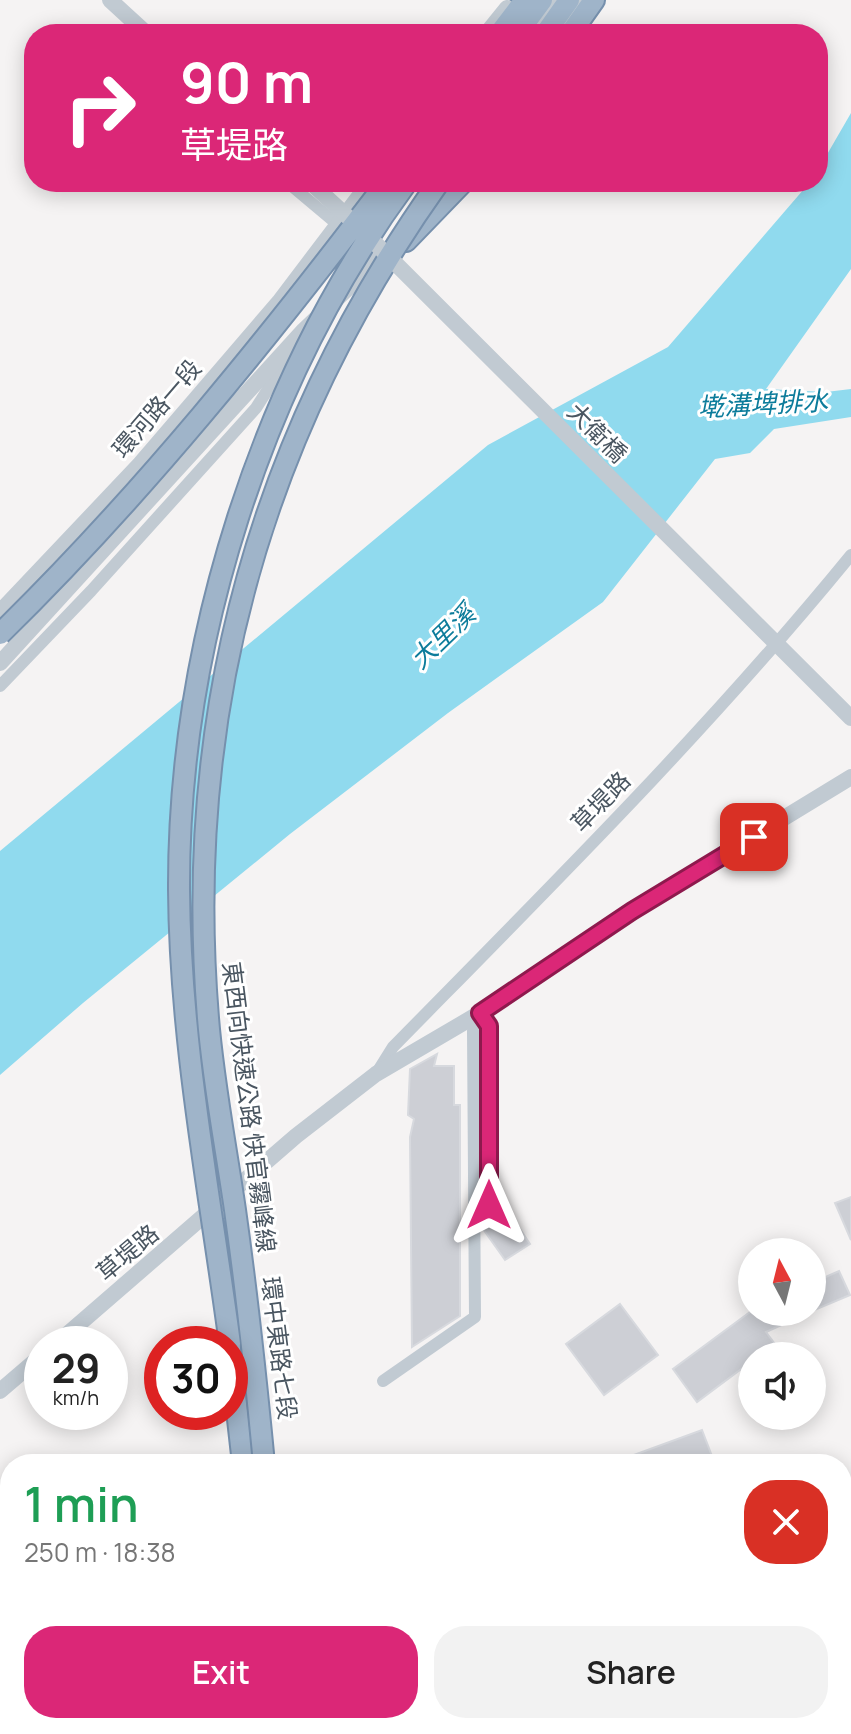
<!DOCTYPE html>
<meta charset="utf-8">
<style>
body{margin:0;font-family:Manrope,"Noto Sans TC",sans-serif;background:#f2f2f2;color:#222;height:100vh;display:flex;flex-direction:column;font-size:30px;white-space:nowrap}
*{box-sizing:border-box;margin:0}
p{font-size:26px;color:#767676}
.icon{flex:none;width:44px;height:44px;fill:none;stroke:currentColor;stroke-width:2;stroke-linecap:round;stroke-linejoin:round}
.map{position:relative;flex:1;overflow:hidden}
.panel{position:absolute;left:0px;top:1454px;width:852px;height:280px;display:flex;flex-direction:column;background:#fff;border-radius:32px 32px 0 0;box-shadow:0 4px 20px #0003}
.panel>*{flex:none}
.banner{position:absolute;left:24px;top:24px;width:804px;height:168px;border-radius:32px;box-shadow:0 4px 20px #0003;background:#db2777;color:#fff;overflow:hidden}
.needle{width:52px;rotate:353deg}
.buttons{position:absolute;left:738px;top:1238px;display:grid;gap:16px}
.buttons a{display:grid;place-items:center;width:88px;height:88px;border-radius:50%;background:#fff;box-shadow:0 4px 20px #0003;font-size:40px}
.speed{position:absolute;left:24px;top:1326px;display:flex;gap:16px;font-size:40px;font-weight:700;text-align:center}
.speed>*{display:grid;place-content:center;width:104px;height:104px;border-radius:50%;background:#fff;box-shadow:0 4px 20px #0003;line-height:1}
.speed small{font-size:20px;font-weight:400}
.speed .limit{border:12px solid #d22;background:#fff;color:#111}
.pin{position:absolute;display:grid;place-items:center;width:68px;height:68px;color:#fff;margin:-34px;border-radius:16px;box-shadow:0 4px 12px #0006}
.me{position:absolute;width:88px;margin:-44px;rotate:0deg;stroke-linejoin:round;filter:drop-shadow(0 0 6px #0008)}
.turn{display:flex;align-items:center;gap:28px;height:168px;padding:0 24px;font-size:36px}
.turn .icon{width:104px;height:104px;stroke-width:2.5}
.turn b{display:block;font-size:56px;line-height:68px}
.round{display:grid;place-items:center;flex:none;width:84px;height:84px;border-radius:32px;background:#f2f2f2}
.summary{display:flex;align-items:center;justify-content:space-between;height:136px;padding:0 24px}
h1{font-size:48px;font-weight:600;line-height:60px;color:#1e9e55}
.action{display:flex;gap:16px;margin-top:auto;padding:16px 24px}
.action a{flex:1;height:92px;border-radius:32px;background:#db2777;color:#fff;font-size:32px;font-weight:600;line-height:92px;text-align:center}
.action a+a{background:#f2f2f2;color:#222}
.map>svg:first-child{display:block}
</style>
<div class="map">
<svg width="851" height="1734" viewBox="0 0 851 1734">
<rect width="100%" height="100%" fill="#f5f3f3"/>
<path fill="#c3f1d5" d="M 851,1516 L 851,1677 L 842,1683 L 842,1526 Z
M 695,1724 L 786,1724 L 755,1734 L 701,1734 Z"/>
<path fill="#90daee" d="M 851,113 L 851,269 L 766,389 L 826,392 L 851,389 L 851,417 L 774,429 L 750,453 L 715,459 L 603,602 L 448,713 L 290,834 L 83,1003 L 0,1075 L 0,851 L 488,445 L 668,347 L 810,182 L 818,182 L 818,170 Z"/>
<path fill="#cdcfd5" stroke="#d7d9de" stroke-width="2" d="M 437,1054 L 434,1066 L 454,1066 L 454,1105 L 460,1105 L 460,1316 L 412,1347 L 410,1137 L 414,1119 L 408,1115 L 410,1069 Z
M 851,1197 L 851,1240 L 835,1203 Z
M 504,1205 L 530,1244 L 505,1260 L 483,1229 L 483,1219 Z
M 839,1271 L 850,1295 L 812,1311 L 812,1283 Z
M 620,1304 L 658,1355 L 604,1395 L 566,1344 Z
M 750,1312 L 810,1312 L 766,1332 L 775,1344 L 759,1356 L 752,1356 L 752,1361 L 697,1402 L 673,1369 Z
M 702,1430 L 715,1464 L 612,1464 L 612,1463 Z"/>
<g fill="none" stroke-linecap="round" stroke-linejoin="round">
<g stroke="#7690ad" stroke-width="24">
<path id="trunk" d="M 499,34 L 525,0
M 517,34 L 542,0
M 545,34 L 569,0
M 570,34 L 594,0
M 406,241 L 463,182
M 230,1348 L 243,1464
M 294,1724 L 294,1734
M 235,1734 L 235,1724
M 256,1734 L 257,1724
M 276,1734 L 276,1724"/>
</g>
<path stroke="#c1cad2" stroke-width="12" d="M 287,182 L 337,224
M 0,686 L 91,591 L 256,408 L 296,345
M 480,1013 L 489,1026 L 489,1205
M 378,1071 L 393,1047 C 550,887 709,729 851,555
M 383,1381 L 475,1317 L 473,1031 L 480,1013
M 0,1541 L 10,1551
M 0,1700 L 10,1680
M 306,1724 L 307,1734
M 225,1734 L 225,1724"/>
<path stroke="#c1cad2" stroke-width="16" d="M 110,0 L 147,34
M 558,33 L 582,0
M 486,34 L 507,8
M 530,34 L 553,0
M 0,612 L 140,464 L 279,302 L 370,182
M 0,663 L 304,330 L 384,254
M 56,1344 L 296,1136 L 376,1074 L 480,1013 L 632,911 L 851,777
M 0,1391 L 42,1355"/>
<use href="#trunk" stroke="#9fb4c9" stroke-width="20"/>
<g stroke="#7690ad" stroke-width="24" stroke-linecap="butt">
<path id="trunk-bridge" d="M 0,634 C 142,495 267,340 387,182
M 230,1344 C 210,1194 180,1041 179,890 C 178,644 261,380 407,182
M 264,1464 C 256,1379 247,1295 235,1210 C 226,1147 213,1082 208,1018 C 183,712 261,432 439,182"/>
</g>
<path stroke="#c1cad2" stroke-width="16" d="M 310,182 L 363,231 L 851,718"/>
<use href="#trunk-bridge" stroke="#9fb4c9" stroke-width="20"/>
</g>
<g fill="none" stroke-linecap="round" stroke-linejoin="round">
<g stroke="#8e194d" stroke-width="20">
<path id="route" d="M 489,1205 L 489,1026 L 480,1013 L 632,911 L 754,837"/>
</g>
<use href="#route" stroke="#db2777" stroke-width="14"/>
</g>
<g text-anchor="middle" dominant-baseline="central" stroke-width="6" stroke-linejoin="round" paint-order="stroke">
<g font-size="24" fill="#4a5661" stroke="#fff">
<text transform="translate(156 408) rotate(-49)">環河路一段</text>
<text transform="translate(598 432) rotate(45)">大衛橋</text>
<text transform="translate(600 801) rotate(-46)">草堤路</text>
<text transform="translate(250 1107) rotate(83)">東西向快速公路 快官霧峰線</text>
<text transform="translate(127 1252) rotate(-40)">草堤路</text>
<text transform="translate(280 1348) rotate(83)">環中東路七段</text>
</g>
<g font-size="26" font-style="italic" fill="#0c7c9b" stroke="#fff">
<text transform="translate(763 403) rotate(-3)">墘溝埤排水</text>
<text transform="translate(442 636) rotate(-44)">大里溪</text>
</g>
</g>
</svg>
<div class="buttons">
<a><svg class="needle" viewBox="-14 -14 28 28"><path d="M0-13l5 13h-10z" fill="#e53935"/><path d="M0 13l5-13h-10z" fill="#767676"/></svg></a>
<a><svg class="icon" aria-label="sound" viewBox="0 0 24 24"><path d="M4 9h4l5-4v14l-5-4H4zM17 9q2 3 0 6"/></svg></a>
</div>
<div class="speed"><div>29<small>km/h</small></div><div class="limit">30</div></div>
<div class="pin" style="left:754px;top:837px;background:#d93025"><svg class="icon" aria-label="arrive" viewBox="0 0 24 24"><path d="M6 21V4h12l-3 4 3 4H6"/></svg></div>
<svg class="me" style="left:489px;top:1205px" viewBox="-20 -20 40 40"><path d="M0-17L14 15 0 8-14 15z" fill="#db2777" stroke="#fff" stroke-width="4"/></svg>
<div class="banner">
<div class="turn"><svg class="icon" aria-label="right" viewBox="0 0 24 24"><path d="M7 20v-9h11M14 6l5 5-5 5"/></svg><div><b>90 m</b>草堤路</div></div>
</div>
<section class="panel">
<div class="summary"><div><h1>1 min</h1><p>250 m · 18:38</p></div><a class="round" style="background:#d93025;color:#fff"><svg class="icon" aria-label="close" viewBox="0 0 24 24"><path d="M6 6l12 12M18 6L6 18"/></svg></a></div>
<div class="action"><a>Exit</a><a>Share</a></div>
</section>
</div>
